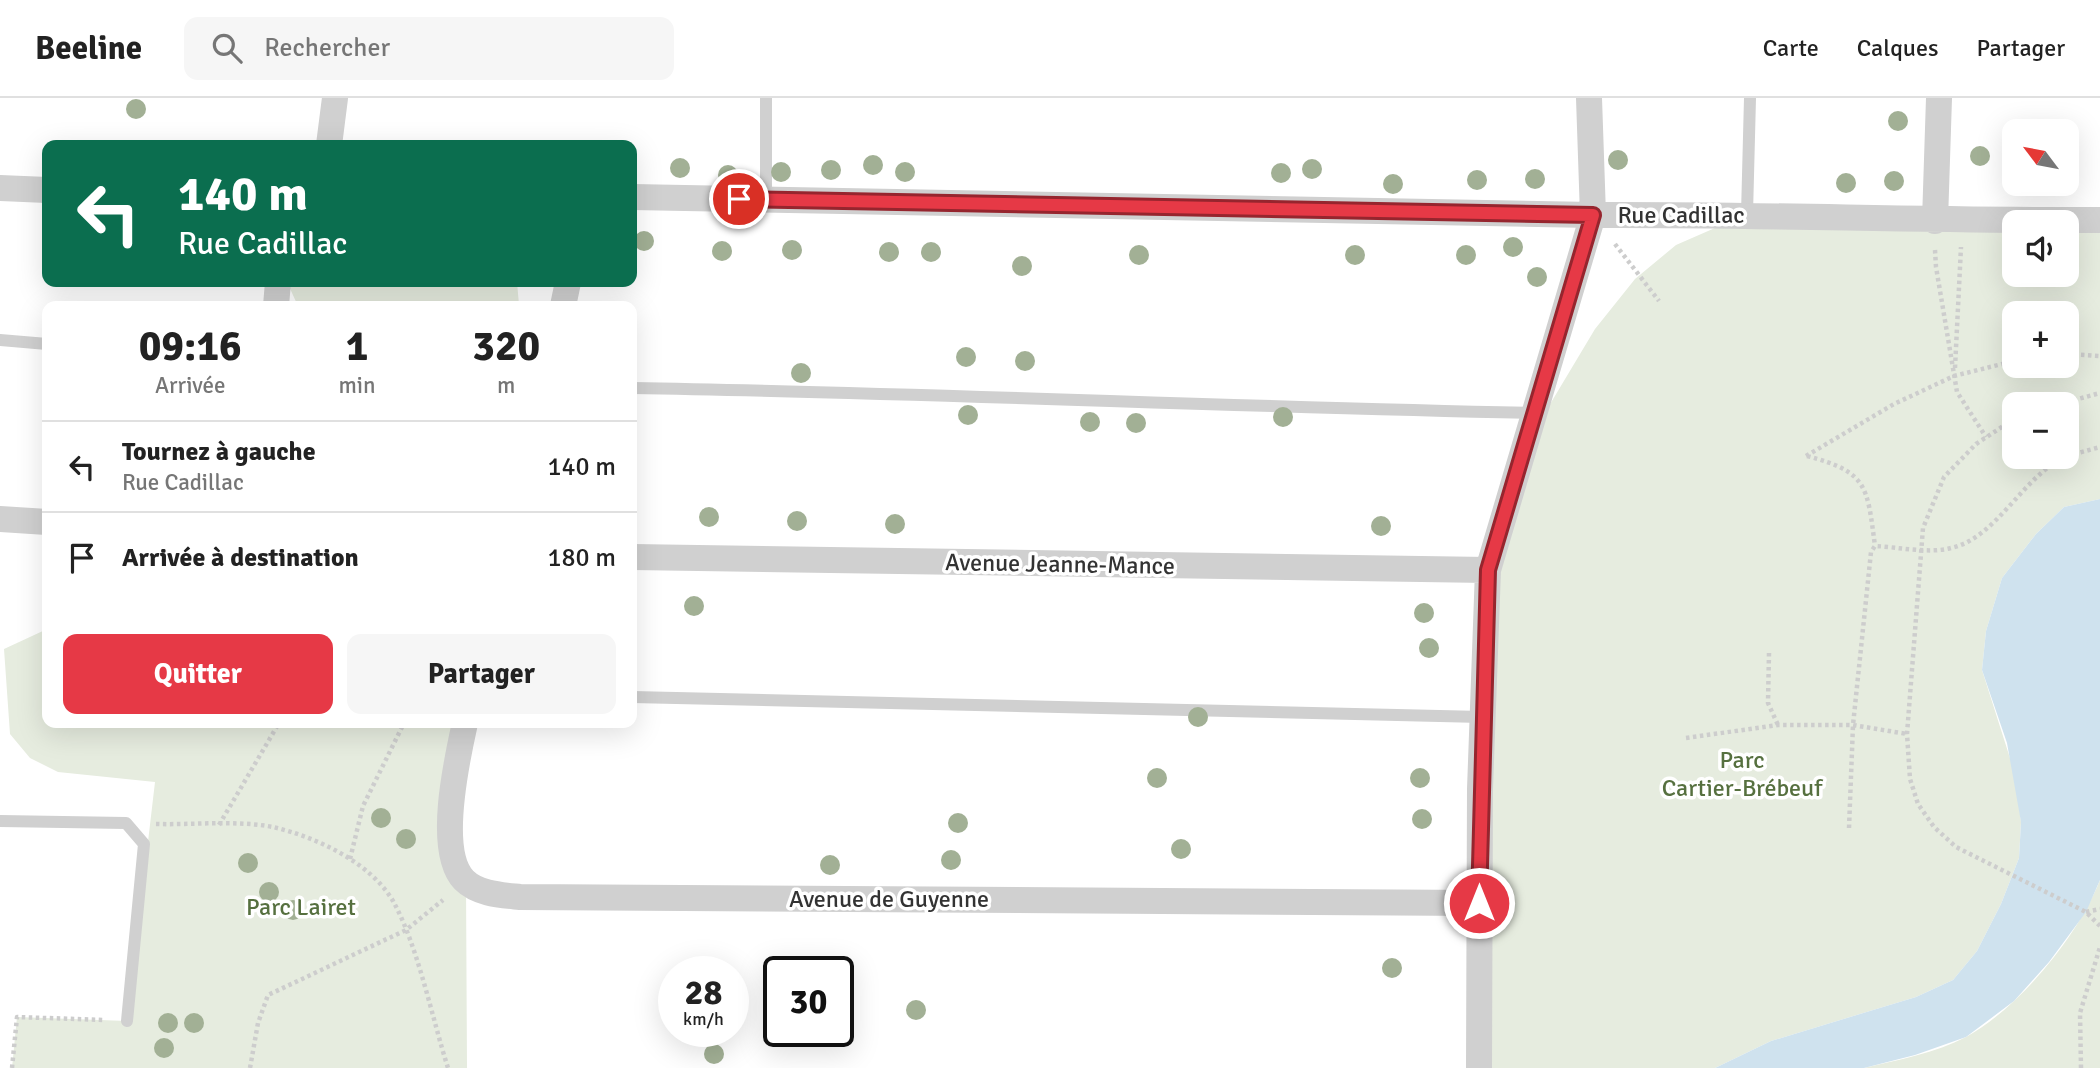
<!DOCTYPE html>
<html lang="fr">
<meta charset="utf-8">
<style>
body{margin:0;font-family:Signika,sans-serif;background:#f6f6f6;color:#222;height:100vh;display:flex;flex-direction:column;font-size:26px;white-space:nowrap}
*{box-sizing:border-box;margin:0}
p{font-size:23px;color:#767676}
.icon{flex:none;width:38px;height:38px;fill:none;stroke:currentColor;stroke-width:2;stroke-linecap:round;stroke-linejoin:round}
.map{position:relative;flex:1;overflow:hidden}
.panel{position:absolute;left:42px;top:203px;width:595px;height:427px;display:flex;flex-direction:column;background:#fff;border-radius:14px;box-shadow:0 7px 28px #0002}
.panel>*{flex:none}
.hud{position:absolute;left:42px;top:42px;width:595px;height:147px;border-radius:14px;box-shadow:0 7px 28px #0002;background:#0b6e4f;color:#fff;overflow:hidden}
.needle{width:46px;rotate:302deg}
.fabs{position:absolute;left:2002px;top:21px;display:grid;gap:14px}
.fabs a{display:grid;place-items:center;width:77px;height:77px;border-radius:14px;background:#fff;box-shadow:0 7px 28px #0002;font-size:35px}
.speed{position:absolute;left:658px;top:858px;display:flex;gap:14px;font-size:35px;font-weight:700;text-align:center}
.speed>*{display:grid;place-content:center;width:91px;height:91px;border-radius:50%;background:#fff;box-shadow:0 7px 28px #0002;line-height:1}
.speed small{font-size:18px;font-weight:400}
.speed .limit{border:4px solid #111;border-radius:10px;background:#fff;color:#111}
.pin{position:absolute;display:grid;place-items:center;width:60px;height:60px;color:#fff;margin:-30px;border:4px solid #fff;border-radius:50%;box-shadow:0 2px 7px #0007}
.me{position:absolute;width:77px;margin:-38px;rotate:0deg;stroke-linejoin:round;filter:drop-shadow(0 0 5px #0008)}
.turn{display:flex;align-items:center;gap:24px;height:147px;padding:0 21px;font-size:32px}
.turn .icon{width:91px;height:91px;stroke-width:2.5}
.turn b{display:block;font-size:49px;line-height:60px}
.eta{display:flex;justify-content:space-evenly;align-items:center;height:119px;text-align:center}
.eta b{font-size:42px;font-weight:700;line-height:49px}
.button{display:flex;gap:14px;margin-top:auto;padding:14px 21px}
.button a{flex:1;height:80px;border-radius:14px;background:#e63946;color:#fff;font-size:28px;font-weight:700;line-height:80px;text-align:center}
.button a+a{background:#f6f6f6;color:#222}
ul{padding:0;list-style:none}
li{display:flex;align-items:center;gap:21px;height:91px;padding:0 21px;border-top:2px solid #e0e0e0}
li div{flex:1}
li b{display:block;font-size:26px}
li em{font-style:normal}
header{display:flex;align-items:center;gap:42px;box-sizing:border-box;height:98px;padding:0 35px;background:#fff;border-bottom:2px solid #e0e0e0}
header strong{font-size:33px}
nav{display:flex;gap:38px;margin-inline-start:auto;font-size:24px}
.search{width:490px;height:63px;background:#f6f6f6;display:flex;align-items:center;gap:18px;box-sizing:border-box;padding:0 24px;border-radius:14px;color:#767676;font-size:26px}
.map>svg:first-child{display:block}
</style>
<header>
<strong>Beeline</strong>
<div class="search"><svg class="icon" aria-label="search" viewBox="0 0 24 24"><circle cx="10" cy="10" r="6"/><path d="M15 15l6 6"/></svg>Rechercher</div>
<nav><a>Carte</a><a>Calques</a><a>Partager</a></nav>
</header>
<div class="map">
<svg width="2100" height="970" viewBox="0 0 2100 970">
<rect width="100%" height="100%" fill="#fff"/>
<path fill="#e6ecdf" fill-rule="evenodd" d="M 1747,116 L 2100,122 L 2100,401 L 2064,409 L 2036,436 L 2002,480 L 1986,533 L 1982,572 L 2016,679 L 2021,724 L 2019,760 L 2001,806 L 1977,853 L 1953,882 L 1916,899 L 1771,943 L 1715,970 L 1479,970 L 1488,472 L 1525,348 L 1595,231 L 1635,181 L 1676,147 ZM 2014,124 L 2067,124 L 2067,177 L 2014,177 ZM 2014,215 L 2067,215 L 2067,268 L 2014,268 ZM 2014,306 L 2067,306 L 2067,359 L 2014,359 Z
M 287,184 L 517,184 L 519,207 L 298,208 Z
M 45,532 L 47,625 L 465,625 L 454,670 L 466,784 L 467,970 L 12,970 L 17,919 L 127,923 L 155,684 L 58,674 L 30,660 L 10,636 L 4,551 Z
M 2100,782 L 2100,970 L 1864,970 C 1897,962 1936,955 1966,939 C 2019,910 2078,838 2100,782 Z"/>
<path fill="#cfe2ee" d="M 2100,401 L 2100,782 L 2086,814 L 2049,864 L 2014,903 L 1966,939 L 1915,957 L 1864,970 L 1715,970 L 1771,943 L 1916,899 L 1953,882 L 1977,853 L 2001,806 L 2019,760 L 2021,724 L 2007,645 L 1982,572 L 1986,533 L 2002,480 L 2036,436 L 2064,409 Z"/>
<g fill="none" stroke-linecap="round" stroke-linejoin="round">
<path stroke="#cdcdcd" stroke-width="4.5" stroke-dasharray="3.5 3.5" stroke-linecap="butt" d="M 1615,146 L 1659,203
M 1935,152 L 1936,169 L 1957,294 L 1986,339
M 2067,256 L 2100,258
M 1955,270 L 1961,149
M 2060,306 L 2100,295
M 2014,321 L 1976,346 L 1944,379 L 1923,430 L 1907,636 L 1910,681 L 1918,706 L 1934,729 L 1956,749 L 2086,814 L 2100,828
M 1806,358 L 1894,306 L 1954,278 L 2014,263
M 1807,358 C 1868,374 1867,388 1875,448
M 2067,358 L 2100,349
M 1769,555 L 1768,605 L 1778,627
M 1686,640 L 1778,627 L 1853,627 L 1907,636
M 156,726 C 194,727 236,722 273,729 C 316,739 370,764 393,803 C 418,848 432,920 448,970
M 219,727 L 279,625
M 1849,730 L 1853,627 L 1871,454 L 1875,448 C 1898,449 1929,456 1951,450 C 1997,440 2022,379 2065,359
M 350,761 L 363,708 L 404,625
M 2086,814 L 2100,811
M 12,970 L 17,919 L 105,922
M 250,970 L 258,925 L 268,897 L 406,832 L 443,802
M 2081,970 L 2080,915 L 2100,849"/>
<path stroke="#d0d0d0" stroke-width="12" d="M 766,101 L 766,0
M 1747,116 L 1750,0
M 0,242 L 47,246
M 632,290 C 933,295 1234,309 1535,315
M 632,599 L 1482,619
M 0,723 L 126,725 L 144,746 L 127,923"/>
<path stroke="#d0d0d0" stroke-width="26" d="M 329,47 L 335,0
M 0,90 L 47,92
M 632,99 L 1593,117 C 1762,116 1931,123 2100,122
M 1935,123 L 1939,0
M 276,208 L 278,184
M 563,208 L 568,184
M 0,421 L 47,424
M 632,459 L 1488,472
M 465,625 C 457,661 436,753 464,782 C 478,796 501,797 520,799 L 1479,805
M 1479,970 L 1480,691 L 1488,472 L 1593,117 L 1589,0"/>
</g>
<g fill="#a2b095">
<circle cx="136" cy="11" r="10"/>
<circle cx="1898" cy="23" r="10"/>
<circle cx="1980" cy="58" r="10"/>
<circle cx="1618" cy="62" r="10"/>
<circle cx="873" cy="67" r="10"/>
<circle cx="680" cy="70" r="10"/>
<circle cx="1312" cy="71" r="10"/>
<circle cx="831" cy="72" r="10"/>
<circle cx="781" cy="74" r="10"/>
<circle cx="905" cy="74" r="10"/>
<circle cx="1281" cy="75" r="10"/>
<circle cx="728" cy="77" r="10"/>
<circle cx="1535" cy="81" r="10"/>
<circle cx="1477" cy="82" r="10"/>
<circle cx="1894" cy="83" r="10"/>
<circle cx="1846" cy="85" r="10"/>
<circle cx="1393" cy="86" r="10"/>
<circle cx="644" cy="143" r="10"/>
<circle cx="1513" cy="149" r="10"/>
<circle cx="792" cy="152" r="10"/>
<circle cx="722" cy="153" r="10"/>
<circle cx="889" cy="154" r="10"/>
<circle cx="931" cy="154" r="10"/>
<circle cx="1139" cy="157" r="10"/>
<circle cx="1355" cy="157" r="10"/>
<circle cx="1466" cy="157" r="10"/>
<circle cx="1022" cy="168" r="10"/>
<circle cx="1537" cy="179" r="10"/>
<circle cx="966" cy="259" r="10"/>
<circle cx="1025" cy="263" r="10"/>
<circle cx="801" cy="275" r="10"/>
<circle cx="968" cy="317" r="10"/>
<circle cx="1283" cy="319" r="10"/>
<circle cx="1090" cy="324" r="10"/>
<circle cx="1136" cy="325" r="10"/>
<circle cx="709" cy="419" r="10"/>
<circle cx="797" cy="423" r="10"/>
<circle cx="895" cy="426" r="10"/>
<circle cx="1381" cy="428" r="10"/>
<circle cx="694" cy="508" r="10"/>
<circle cx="1424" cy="515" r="10"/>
<circle cx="1429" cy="550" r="10"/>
<circle cx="1198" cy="619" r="10"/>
<circle cx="1157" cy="680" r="10"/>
<circle cx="1420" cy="680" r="10"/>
<circle cx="381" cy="720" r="10"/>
<circle cx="1422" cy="721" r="10"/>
<circle cx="958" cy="725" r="10"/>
<circle cx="406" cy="741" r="10"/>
<circle cx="1181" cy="751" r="10"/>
<circle cx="951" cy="762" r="10"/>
<circle cx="248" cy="765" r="10"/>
<circle cx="830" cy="767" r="10"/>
<circle cx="269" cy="794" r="10"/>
<circle cx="293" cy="812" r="10"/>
<circle cx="1392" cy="870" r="10"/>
<circle cx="916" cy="912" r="10"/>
<circle cx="168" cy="925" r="10"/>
<circle cx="194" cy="925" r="10"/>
<circle cx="164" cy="950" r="10"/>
<circle cx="714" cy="956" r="10"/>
</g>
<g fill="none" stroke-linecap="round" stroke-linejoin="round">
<g stroke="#96252e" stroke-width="18">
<path id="route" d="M 739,101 L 1593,117 L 1488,472 L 1479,805"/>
</g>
<use href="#route" stroke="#e63946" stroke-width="12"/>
</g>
<g text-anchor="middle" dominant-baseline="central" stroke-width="7" stroke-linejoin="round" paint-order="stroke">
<g font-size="24" fill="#333" stroke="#fff">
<text x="1681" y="117">Rue Cadillac</text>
<text transform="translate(1060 466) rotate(1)">Avenue Jeanne-Mance</text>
<text x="889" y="801">Avenue de Guyenne</text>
</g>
<g font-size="24" fill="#56703f" stroke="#fff">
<text x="1742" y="662">Parc<tspan x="1742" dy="28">Cartier-Brébeuf</tspan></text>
<text x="301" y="809">Parc Lairet</text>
</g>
</g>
</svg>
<div class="fabs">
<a><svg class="needle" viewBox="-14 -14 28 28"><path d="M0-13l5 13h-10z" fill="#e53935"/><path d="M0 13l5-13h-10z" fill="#767676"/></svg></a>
<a><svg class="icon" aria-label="sound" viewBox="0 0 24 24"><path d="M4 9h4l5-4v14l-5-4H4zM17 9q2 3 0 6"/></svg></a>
<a>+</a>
<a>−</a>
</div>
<div class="speed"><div>28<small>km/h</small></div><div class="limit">30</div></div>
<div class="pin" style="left:739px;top:101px;background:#d93025"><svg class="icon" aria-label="arrive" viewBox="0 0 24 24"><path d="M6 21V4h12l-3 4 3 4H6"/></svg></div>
<svg class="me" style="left:1479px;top:805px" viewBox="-20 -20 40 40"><circle r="17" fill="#e63946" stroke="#fff" stroke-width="3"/><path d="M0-11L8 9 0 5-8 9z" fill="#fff"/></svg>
<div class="hud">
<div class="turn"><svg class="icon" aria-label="left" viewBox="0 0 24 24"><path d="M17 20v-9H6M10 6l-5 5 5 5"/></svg><div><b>140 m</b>Rue Cadillac</div></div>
</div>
<section class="panel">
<div class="eta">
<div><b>09:16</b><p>Arrivée</p></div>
<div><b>1</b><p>min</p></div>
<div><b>320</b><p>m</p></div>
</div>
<ul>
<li><svg class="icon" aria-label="left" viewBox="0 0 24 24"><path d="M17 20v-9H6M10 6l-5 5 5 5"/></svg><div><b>Tournez à gauche</b><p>Rue Cadillac</p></div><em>140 m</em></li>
<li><svg class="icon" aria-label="arrive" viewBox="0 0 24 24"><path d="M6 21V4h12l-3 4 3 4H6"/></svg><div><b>Arrivée à destination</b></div><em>180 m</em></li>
</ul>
<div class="button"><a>Quitter</a><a>Partager</a></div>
</section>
</div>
